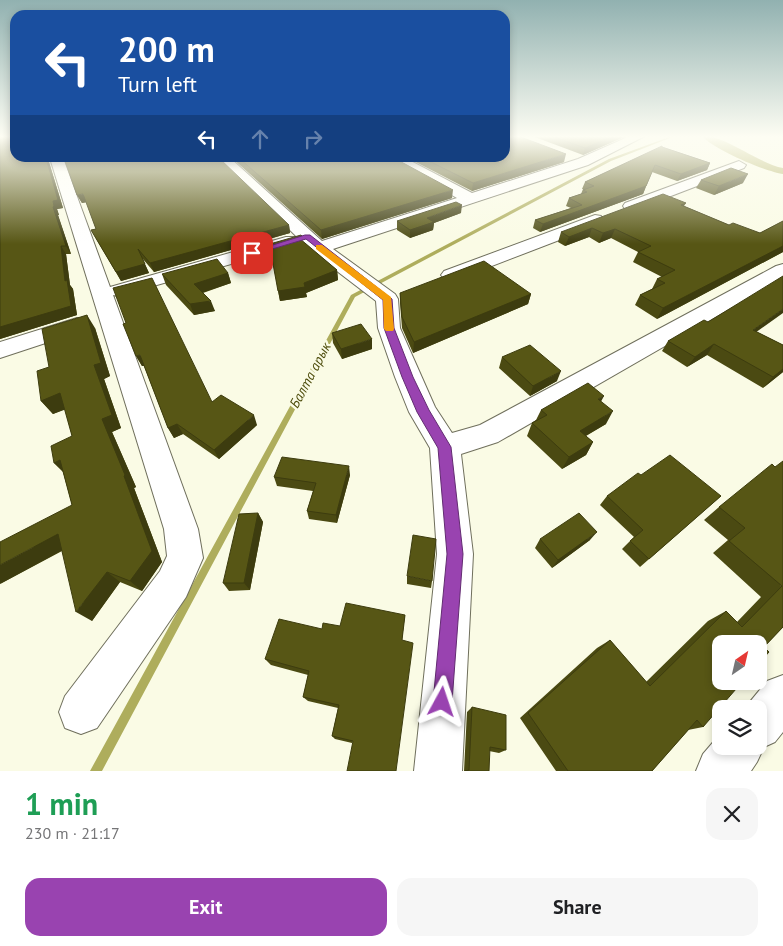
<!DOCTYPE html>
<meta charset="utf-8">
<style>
body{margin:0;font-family:"PT Sans",sans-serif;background:#f6f6f6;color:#202124;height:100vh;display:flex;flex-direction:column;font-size:19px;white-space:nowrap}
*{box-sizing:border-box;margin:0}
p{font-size:16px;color:#757577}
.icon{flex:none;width:28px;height:28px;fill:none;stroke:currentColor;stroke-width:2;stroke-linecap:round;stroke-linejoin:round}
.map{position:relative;height:771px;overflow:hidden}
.drawer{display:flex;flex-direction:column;background:#fff;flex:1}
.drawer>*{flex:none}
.top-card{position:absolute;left:10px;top:10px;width:500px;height:152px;border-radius:15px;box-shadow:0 2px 8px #0003;background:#1a4fa0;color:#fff;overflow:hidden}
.needle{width:32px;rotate:34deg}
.fabs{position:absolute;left:712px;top:635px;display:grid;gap:10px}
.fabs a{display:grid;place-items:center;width:55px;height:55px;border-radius:10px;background:#fff;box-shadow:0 2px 8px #0003;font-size:25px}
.pin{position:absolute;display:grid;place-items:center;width:42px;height:42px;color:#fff;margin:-21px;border-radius:10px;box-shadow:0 2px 8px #0006}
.me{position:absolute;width:55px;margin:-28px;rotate:5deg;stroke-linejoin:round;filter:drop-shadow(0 0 4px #0008)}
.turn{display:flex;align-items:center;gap:18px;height:105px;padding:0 25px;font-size:22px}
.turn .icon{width:65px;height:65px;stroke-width:2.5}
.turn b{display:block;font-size:35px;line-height:42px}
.lanes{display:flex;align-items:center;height:48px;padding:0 25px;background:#0003;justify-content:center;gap:25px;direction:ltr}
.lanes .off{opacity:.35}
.round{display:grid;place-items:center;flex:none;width:52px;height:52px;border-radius:15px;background:#f6f6f6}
.summary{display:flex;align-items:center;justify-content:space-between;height:85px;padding:0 25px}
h1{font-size:30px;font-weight:600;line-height:38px;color:#1e9e55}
.primary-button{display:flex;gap:10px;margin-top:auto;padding:10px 25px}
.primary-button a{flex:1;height:58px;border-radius:15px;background:#9943b0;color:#fff;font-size:20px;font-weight:600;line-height:58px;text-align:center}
.primary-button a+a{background:#f6f6f6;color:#202124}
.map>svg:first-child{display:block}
</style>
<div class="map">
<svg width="783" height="771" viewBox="0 0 783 771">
<rect width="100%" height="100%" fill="#fafbe5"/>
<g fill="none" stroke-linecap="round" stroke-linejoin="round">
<path fill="#aead5c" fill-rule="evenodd" d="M 672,136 L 675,136 L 611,161 L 355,297 L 102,771 L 90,771 L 351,295 L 609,159 Z"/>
<path fill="#aead5c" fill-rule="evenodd" d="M 702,136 C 724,134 759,164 783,168 L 783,174 C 766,172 713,149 702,136 Z"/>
<g stroke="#6f6f5c" stroke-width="2">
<path id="minor" d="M 630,136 L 645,136 L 588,165 L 333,249 L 395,294 L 398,299 L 400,328 L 435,407 L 452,433 L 480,425 L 776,266 L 783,264 L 783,278 L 498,442 L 461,454 L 473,554 L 462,771 L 414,771 L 437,554 L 430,448 L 409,412 L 395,377 L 378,328 L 376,301 L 312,252 L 301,241 L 298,245 L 125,294 L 118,296 L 113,295 L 198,529 L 203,558 L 186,597 L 97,728 L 81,734 L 65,728 L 59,712 L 65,696 L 160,571 L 167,556 L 164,529 L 50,158 L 63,158 L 110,287 L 286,237 L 297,237 L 217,158 L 230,158 L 322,241 L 457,198 L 391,161 L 390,158 L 405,158 L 472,193 L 578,159 Z
M 739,161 L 746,165 L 744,168 L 637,209 L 625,209 L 623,206 L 625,203 Z
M 595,215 L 601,216 L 603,220 L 601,224 L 458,279 L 451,281 L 444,279 L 441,275 L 444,271 Z
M 77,318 L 85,320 L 88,325 L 85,330 L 0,358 L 0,342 Z
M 783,675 L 783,732 L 775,742 L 764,747 L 757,762 L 751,771 L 696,771 L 703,754 L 721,733 L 721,746 L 759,746 L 759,709 L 744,709 L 767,681 Z"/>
</g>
<use href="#minor" fill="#fff" fill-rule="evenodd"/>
</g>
<path fill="#4b4a12" d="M 0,136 L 15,158 L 49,158 L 48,159 L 63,208 L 57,209 L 59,215 L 58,215 L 71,254 L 66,254 L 70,285 L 73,289 L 77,315 L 0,339 Z
M 532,136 L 626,136 L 583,155 Z
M 662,147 L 710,163 L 707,170 L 677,181 L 652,172 L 643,194 L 540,232 L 533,228 L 535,220 L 571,208 L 566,206 L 569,198 L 581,194 L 583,189 L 582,189 L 585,182 Z
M 232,158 L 394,158 L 452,198 L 322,239 Z
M 408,158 L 505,158 L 564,162 L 472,191 Z
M 701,180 L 743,183 L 714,195 L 696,188 Z
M 77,195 L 289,225 L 290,233 L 154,272 L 142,258 L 149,273 L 121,281 L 91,230 L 96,229 L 86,202 L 82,203 Z
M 686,203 L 684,206 L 729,225 L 760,233 L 783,221 L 783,252 L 657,319 L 635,305 L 640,295 L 652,289 L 657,279 L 662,277 L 633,262 L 638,252 L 611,238 L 599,243 L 589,237 L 565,246 L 558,242 L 561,232 Z
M 461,213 L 434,223 L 433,230 L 410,238 L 397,230 L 397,221 Z
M 303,242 L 337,270 L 338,280 L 306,293 L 307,297 L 280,301 L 273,263 L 264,266 L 259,258 L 256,248 Z
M 228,273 L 231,283 L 203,293 L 215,311 L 194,315 L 166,285 L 162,274 Z
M 400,293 L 531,294 L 528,304 L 413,353 L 402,328 L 400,303 Z
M 708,322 L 757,332 L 783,345 L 783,372 L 763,388 L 707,355 L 687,367 L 662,351 L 668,341 Z
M 95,328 L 110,376 L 104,379 L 121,428 L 112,432 L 136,487 L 134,488 L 162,562 L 142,591 L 120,582 L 92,621 L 62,551 L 0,584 L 72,505 L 63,472 L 54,463 L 72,436 L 65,409 L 53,414 L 41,401 L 49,367 Z
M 332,333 L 372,349 L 342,359 L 333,343 Z
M 136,356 L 212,402 L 257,425 L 219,459 L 183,434 L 174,438 L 168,428 L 144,366 L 142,366 Z
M 502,357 L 557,381 L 530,396 L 499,368 Z
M 601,401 L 606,424 L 586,436 L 593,442 L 586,455 L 562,469 L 527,436 L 532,423 L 536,420 L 541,410 Z
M 775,467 L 783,627 L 764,647 L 703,727 L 688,730 L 652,771 L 556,771 L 520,718 L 597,648 L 610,640 L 646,682 L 708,621 L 726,611 L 737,622 L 761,597 L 713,553 L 728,540 L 704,520 L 719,507 Z
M 350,475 L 337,523 L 309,519 L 307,511 L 313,491 L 277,486 L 274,477 Z
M 641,475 L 721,496 L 640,567 L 622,549 L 634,537 L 600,505 L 607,496 Z
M 258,513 L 263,522 L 250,590 L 229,591 L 223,583 Z
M 540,539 L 590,540 L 552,568 L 535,548 Z
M 407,576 L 432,581 L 431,588 L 407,584 Z
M 405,615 L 402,640 L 352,743 L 335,739 L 332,736 L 338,708 L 308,701 L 303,697 L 308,675 L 271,665 L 265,659 L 340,626 Z
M 472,707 L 506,750 L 499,753 L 489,751 L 489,771 L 464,771 L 467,712 Z"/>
<path fill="#3d3c0f" d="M 613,136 L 626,136 L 583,155 L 585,148 Z
M 566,154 L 564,162 L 472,191 L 473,183 Z
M 46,158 L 49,158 L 48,159 L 63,208 L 57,209 L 59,215 L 58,215 L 71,254 L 66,246 L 53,207 L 53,201 Z
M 710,163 L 707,170 L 677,181 L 681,174 Z
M 748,174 L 743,183 L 714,195 L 719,186 Z
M 646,186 L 643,194 L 540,232 L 543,224 Z
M 453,190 L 452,198 L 322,239 L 321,230 Z
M 83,194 L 88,202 L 82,203 L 77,195 Z
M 462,205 L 461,213 L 434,223 L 433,230 L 410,238 L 410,230 L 427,218 Z
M 289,225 L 290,233 L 154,272 L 150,263 Z
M 592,228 L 589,237 L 565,246 L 569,237 Z
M 615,229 L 611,238 L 599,243 L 603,233 Z
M 61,246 L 66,254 L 70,285 L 73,289 L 77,315 L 0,339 L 0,327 L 65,281 Z
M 783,246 L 783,252 L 657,319 L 663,308 Z
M 271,253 L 273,263 L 264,266 L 262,256 Z
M 145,264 L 149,273 L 121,281 L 116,272 Z
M 337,270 L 338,280 L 306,293 L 307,297 L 280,301 L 278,291 L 304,283 Z
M 228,273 L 231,283 L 198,294 L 194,284 Z
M 531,294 L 528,304 L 413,353 L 414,342 Z
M 211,301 L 215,311 L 194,315 L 190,304 Z
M 783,309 L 783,313 L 745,340 L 753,330 Z
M 87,315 L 95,328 L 110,376 L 104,379 L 121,428 L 112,432 L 136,487 L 134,488 L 162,562 L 142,591 L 130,581 L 102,419 Z
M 372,339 L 372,349 L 342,359 L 341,349 Z
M 714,344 L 707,355 L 687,367 L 695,357 Z
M 140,355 L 146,365 L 142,366 L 136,356 Z
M 783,369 L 783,372 L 763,388 L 773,377 Z
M 561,371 L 557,381 L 530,396 L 533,386 Z
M 60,393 L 72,407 L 53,414 L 41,401 Z
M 604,396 L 597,409 L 598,399 Z
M 613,411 L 606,424 L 573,443 L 580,431 Z
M 254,415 L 257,425 L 219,459 L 214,450 Z
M 177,424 L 183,434 L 174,438 L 168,428 Z
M 593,442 L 586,455 L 562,469 L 569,457 Z
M 60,460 L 67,475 L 54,463 Z
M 349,466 L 350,475 L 337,523 L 336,515 Z
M 258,513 L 263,522 L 250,590 L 244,583 Z
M 597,532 L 590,540 L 552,568 L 558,560 Z
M 58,534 L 72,545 L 0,584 L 0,565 Z
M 107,572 L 120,582 L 92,621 L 76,612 Z"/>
<path fill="#575615" stroke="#3d3c0f" d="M 0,136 L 15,136 L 15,158 L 46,158 L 58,200 L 53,201 L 54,206 L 53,207 L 66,246 L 61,246 L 65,281 L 67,280 L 71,306 L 0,327 Z
M 505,136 L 518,136 L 566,154 L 473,183 L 423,158 L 505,158 Z
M 552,136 L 613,136 L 585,148 Z
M 662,146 L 662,147 L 710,163 L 681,174 L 655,165 L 646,186 L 543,224 L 535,220 L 582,205 L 569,198 L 587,192 L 583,190 L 594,186 L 585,182 Z
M 64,158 L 219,158 L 289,225 L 150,263 L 138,249 L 145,264 L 116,272 L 91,230 L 96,229 L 83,194 L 77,195 Z
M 239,158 L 394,158 L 453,190 L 321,230 Z
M 731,168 L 748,174 L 719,186 L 701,180 Z
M 663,194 L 686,203 L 681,205 L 729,225 L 733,223 L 760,233 L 783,221 L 783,246 L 663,308 L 640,295 L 665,283 L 657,279 L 675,270 L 638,252 L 651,246 L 615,229 L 603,233 L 592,228 L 569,237 L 561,232 Z
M 456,202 L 462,205 L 427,218 L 434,222 L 410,230 L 397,221 Z
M 301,235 L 303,237 L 299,238 L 337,270 L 304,283 L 305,287 L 278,291 L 271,253 L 262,256 L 256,248 Z
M 217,259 L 228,273 L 194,284 L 211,301 L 190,304 L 162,274 Z
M 484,261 L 531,294 L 414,342 L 402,317 L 400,293 Z
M 783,276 L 783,309 L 753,330 L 783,345 L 783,369 L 773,377 L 714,344 L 695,357 L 668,341 L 704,320 L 708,322 Z
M 152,278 L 212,402 L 221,395 L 254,415 L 214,450 L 177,424 L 168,428 L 140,355 L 136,356 L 123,324 L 126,323 L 113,288 Z
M 87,315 L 101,363 L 94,365 L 112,415 L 102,419 L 125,475 L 124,476 L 152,551 L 130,581 L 107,572 L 76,612 L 58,534 L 0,565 L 0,542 L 72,505 L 60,460 L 54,463 L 51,446 L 72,436 L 60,393 L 41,401 L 37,371 L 49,367 L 42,329 Z
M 361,324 L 372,339 L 341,349 L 332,333 Z
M 530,345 L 561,371 L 533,386 L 502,357 Z
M 588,383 L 604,396 L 598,399 L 613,411 L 580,431 L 593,442 L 569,457 L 532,423 L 547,415 L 541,410 Z
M 670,455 L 721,496 L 649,559 L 630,541 L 643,530 L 607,496 L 638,473 L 641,475 Z
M 282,457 L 349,466 L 336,515 L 307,511 L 316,483 L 274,477 Z
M 783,461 L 783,627 L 764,647 L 769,652 L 759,663 L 759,644 L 721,644 L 721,681 L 743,681 L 703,727 L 697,720 L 652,771 L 568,771 L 528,713 L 610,640 L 650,686 L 726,611 L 742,627 L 782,586 L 729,541 L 745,528 L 719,507 L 772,464 L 775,467 Z
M 258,513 L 244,583 L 223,583 L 239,514 Z
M 579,513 L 597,532 L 558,560 L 540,539 Z
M 413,535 L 436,539 L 432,581 L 407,576 Z
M 346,603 L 405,615 L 402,640 L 413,643 L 396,771 L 347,771 L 353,741 L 332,736 L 339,705 L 303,697 L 309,671 L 265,659 L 279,619 L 322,629 L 323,623 L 340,626 Z
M 472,707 L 506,715 L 506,750 L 490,747 L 489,771 L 465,771 L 469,770 Z"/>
<linearGradient id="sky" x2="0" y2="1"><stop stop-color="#91b1b0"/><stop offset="0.56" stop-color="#fdfdf3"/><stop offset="1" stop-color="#fdfdf3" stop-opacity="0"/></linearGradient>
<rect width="783" height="244" fill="url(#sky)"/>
<path fill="#9943b0" stroke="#632c72" d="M 305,235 L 310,235 L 392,299 L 394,328 L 413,377 L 429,410 L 451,447 L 463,554 L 452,702 L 449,709 L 442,712 L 435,709 L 433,702 L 447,554 L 438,448 L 417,412 L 402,377 L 384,328 L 383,300 L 306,239 L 252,255 L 247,253 Z"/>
<path fill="#f59e0b" d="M 316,245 L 322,245 L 391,297 L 394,329 L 393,331 L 386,331 L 384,329 L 383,300 L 316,249 Z"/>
<g text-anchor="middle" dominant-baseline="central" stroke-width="5" stroke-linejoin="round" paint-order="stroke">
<g font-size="14" font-style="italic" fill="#4c4b0a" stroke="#fafbe5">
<text transform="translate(310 375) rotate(-62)">Балта арык</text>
</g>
</g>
</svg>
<div class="fabs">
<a><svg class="needle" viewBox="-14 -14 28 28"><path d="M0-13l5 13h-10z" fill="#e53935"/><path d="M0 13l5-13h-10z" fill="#757577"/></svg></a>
<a><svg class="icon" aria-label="layers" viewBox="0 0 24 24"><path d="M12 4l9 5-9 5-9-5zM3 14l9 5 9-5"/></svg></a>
</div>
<div class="pin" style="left:252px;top:253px;background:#d93025"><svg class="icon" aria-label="arrive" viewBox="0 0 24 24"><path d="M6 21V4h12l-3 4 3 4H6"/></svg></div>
<svg class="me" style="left:442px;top:702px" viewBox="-20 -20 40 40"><path d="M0-17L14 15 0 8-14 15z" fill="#9943b0" stroke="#fff" stroke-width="4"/></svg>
<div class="top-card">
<div class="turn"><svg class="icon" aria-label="left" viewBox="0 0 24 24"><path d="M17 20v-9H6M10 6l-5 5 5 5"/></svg><div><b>200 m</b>Turn left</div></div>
<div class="lanes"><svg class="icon" aria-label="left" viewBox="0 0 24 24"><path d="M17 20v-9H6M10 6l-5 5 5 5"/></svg><svg class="icon off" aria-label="ahead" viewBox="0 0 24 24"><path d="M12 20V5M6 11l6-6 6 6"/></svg><svg class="icon off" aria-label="right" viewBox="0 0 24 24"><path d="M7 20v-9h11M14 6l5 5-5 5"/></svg></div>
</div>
</div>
<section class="drawer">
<div class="summary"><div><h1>1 min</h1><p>230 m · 21:17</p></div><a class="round"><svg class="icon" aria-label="close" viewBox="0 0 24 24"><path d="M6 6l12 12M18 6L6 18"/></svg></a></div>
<div class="primary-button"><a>Exit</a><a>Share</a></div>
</section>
